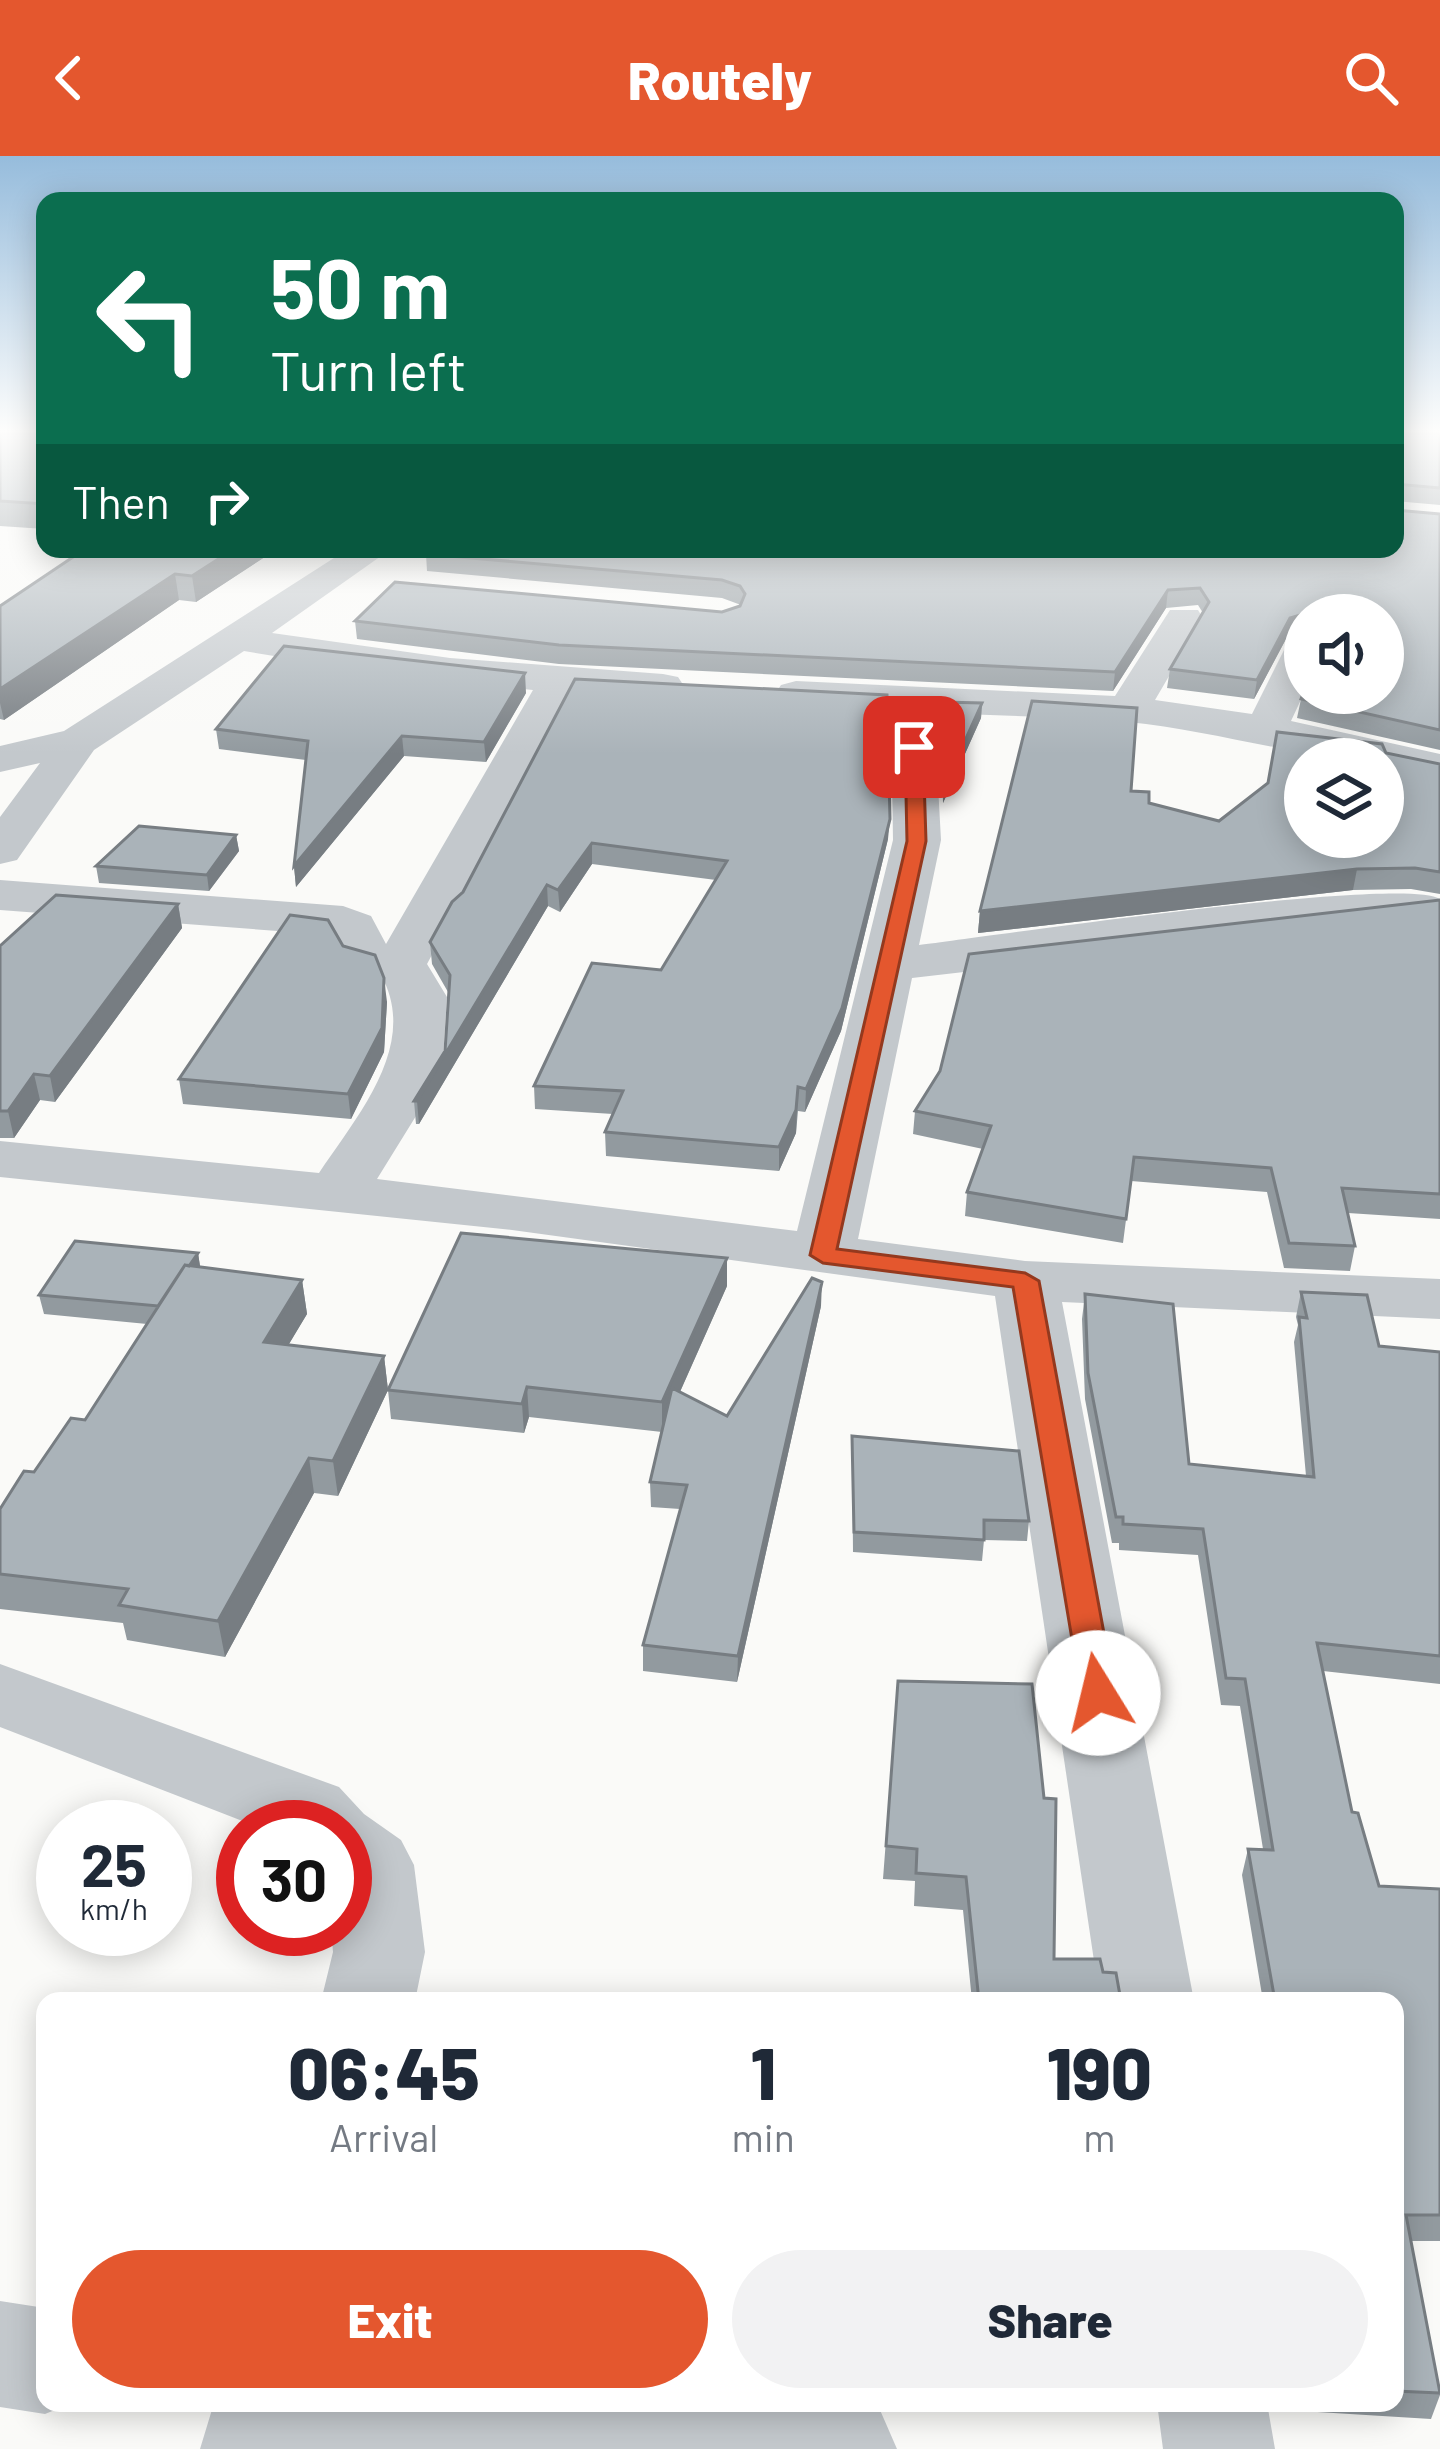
<!DOCTYPE html>
<style>
body{margin:0;font-family:Barlow,sans-serif;background:#f2f2f3;color:#1f2937;height:100vh;display:flex;flex-direction:column;font-size:45px;white-space:nowrap}
*{box-sizing:border-box;margin:0}
p{font-size:39px;color:#747a83}
.icon{flex:none;width:66px;height:66px;fill:none;stroke:currentColor;stroke-width:2;stroke-linecap:round;stroke-linejoin:round}
.map{position:relative;flex:1;overflow:hidden}
.drawer{position:absolute;left:36px;top:1836px;width:1368px;height:420px;display:flex;flex-direction:column;background:#fff;border-radius:24px;box-shadow:0 6px 30px #0003}
.drawer>*{flex:none}
.banner{position:absolute;left:36px;top:36px;width:1368px;height:366px;border-radius:24px;box-shadow:0 6px 30px #0003;background:#0b6e4f;color:#fff;overflow:hidden}
.fabs{position:absolute;left:1284px;top:438px;display:grid;gap:24px}
.fabs a{display:grid;place-items:center;width:120px;height:120px;border-radius:50%;background:#fff;box-shadow:0 6px 30px #0003;font-size:60px}
.speed{position:absolute;left:36px;top:1644px;display:flex;gap:24px;font-size:60px;font-weight:700;text-align:center}
.speed>*{display:grid;place-content:center;width:156px;height:156px;border-radius:50%;background:#fff;box-shadow:0 6px 30px #0003;line-height:1}
.speed small{font-size:30px;font-weight:400}
.speed .limit{border:18px solid #d22;background:#fff;color:#111}
.pin{position:absolute;display:grid;place-items:center;width:102px;height:102px;color:#fff;margin:-51px;border-radius:24px;box-shadow:0 6px 18px #0006}
.me{position:absolute;width:132px;margin:-66px;rotate:351deg;stroke-linejoin:round;filter:drop-shadow(0 0 9px #0008)}
.turn{display:flex;align-items:center;gap:42px;height:252px;padding:0 36px;font-size:54px}
.turn .icon{width:156px;height:156px;stroke-width:2.5}
.turn b{display:block;font-size:84px;line-height:102px}
.then{display:flex;align-items:center;height:114px;padding:0 36px;background:#0003;gap:24px;font-size:45px}
.eta{display:flex;justify-content:space-evenly;align-items:center;height:204px;text-align:center}
.eta b{font-size:72px;font-weight:800;line-height:84px}
.button{display:flex;gap:24px;margin-top:auto;padding:24px 36px}
.button a{flex:1;height:138px;border-radius:72px;background:#e4572e;color:#fff;font-size:48px;font-weight:800;line-height:138px;text-align:center}
.button a+a{background:#f2f2f3;color:#1f2937}
header{display:flex;justify-content:space-between;align-items:center;height:156px;padding:0 36px;background:#e4572e;color:#fff;font-size:54px;font-weight:800}
.map>svg:first-child{display:block}
</style>
<header><svg class="icon" aria-label="back" viewBox="0 0 24 24"><path d="M15 5l-7 7 7 7"/></svg>Routely<svg class="icon" aria-label="search" viewBox="0 0 24 24"><circle cx="10" cy="10" r="6"/><path d="M15 15l6 6"/></svg></header>
<div class="map">
<svg width="1440" height="2293" viewBox="0 0 1440 2293">
<rect width="100%" height="100%" fill="#fafaf8"/>
<g fill="none" stroke-linecap="round" stroke-linejoin="round">
<path fill="#c3c8cc" fill-rule="evenodd" d="M 348,393 L 391,393 L 272,477 L 450,502 L 663,518 L 678,521 L 684,530 L 678,539 L 663,542 L 573,537 L 427,808 L 447,841 L 442,918 L 377,1023 L 797,1075 L 893,684 L 891,555 L 796,551 L 781,547 L 775,538 L 781,529 L 796,525 L 1115,540 L 1170,454 L 1198,454 L 1203,462 L 1155,544 L 1252,558 L 1285,492 L 1291,483 L 1305,480 L 1305,535 L 1291,565 L 1440,598 L 1440,624 L 1383,612 L 1383,603 C 1298,603 1213,574 1128,566 C 1064,560 998,560 934,557 L 941,684 L 919,789 C 993,780 1402,719 1440,743 L 1438,761 L 912,822 L 858,1083 L 1025,1105 L 1440,1123 L 1440,1163 L 1062,1146 L 1194,1845 L 1100,1845 L 995,1140 L 512,1074 L 0,1021 L 0,985 L 319,1017 C 357,960 420,889 381,819 L 347,809 L 331,779 L 0,754 L 0,724 L 343,750 L 371,760 L 386,788 L 533,534 L 397,520 L 244,495 L 94,594 L 17,704 L 0,708 L 0,661 L 40,607 L 0,616 L 0,590 L 64,575 Z
M 0,1508 L 339,1631 L 364,1658 L 401,1684 L 414,1709 L 425,1796 L 415,1845 L 321,1845 L 333,1796 L 331,1773 L 345,1773 L 345,1671 L 258,1671 L 0,1571 Z
M 0,2145 L 45,2152 L 45,2247 L 72,2247 L 45,2258 L 0,2251 Z
M 214,2247 L 864,2247 L 880,2254 L 897,2293 L 200,2293 Z
M 1157,2247 L 1267,2247 L 1275,2293 L 1163,2293 Z"/>
</g>
<path fill="#929a9f" d="M 0,277 L 45,277 L 45,373 L 0,370 Z
M 1395,277 L 1440,277 L 1440,349 L 1395,345 Z
M 1440,358 L 1440,594 L 1297,562 L 1301,543 L 1383,459 L 1305,459 L 1305,476 L 1287,481 L 1254,543 L 1167,532 L 1170,513 L 1203,457 L 1198,449 L 1166,452 L 1113,535 L 559,508 L 357,483 L 355,465 L 722,456 L 741,449 L 722,442 L 427,415 L 426,398 Z
M 85,393 L 277,393 L 196,446 L 179,444 L 4,564 L 0,563 L 0,450 Z
M 575,523 L 888,683 L 841,875 L 805,956 L 798,955 L 796,977 L 779,1015 L 606,1000 L 605,976 L 613,958 L 535,953 L 534,930 L 661,814 L 716,724 L 592,708 L 560,756 L 548,750 L 419,968 L 416,968 L 414,945 L 445,895 L 448,836 L 432,808 L 430,786 L 463,736 Z
M 526,537 L 486,606 L 404,600 L 296,731 L 294,710 L 306,604 L 219,593 L 216,573 Z
M 940,546 L 982,547 L 981,562 L 943,647 Z
M 1386,597 L 1440,608 L 1440,738 L 1411,733 L 1353,734 L 978,777 L 980,755 L 1131,635 L 1149,647 L 1219,665 Z
M 236,679 L 239,695 L 209,735 L 99,727 L 96,710 Z
M 1440,744 L 1440,1063 L 1348,1057 L 1355,1090 L 1350,1115 L 1284,1112 L 1267,1036 L 1131,1025 L 1123,1087 L 965,1060 L 967,1036 L 983,993 L 913,978 L 915,955 Z
M 178,748 L 182,772 L 55,946 L 40,944 L 14,982 L 0,982 L 0,790 Z
M 343,790 L 387,846 L 384,896 L 351,963 L 183,948 L 179,923 Z
M 198,1097 L 200,1111 L 302,1124 L 307,1158 L 288,1189 L 384,1200 L 388,1234 L 338,1340 L 314,1337 L 225,1501 L 127,1484 L 123,1467 L 0,1453 L 0,1353 L 85,1264 L 147,1168 L 44,1158 L 39,1139 Z
M 727,1130 L 680,1236 L 727,1260 L 821,1150 L 737,1526 L 643,1515 L 643,1489 L 680,1353 L 651,1351 L 650,1326 L 662,1276 L 529,1261 L 524,1277 L 391,1263 L 388,1234 Z
M 1301,1136 L 1379,1190 L 1440,1196 L 1440,1528 L 1323,1515 L 1352,1656 L 1379,1730 L 1440,1733 L 1440,2085 L 1411,2085 L 1440,2233 L 1440,2239 L 1431,2263 L 1301,2255 L 1300,2247 L 1395,2247 L 1395,1845 L 1263,1845 L 1242,1719 L 1248,1693 L 1263,1693 L 1240,1550 L 1221,1549 L 1198,1399 L 1119,1394 L 1119,1387 L 1112,1387 L 1085,1243 L 1082,1163 L 1085,1138 L 1189,1308 L 1306,1320 L 1294,1186 L 1298,1169 L 1296,1161 Z
M 852,1280 L 1029,1365 L 1027,1385 L 984,1384 L 982,1405 L 853,1396 Z
M 898,1525 L 1054,1803 L 1103,1816 L 1121,1845 L 972,1845 L 963,1754 L 914,1750 L 915,1725 L 883,1723 Z"/>
<path fill="#777d82" d="M 234,393 L 277,393 L 196,446 L 192,420 Z
M 175,418 L 179,444 L 4,564 L 0,547 L 0,533 Z
M 1168,434 L 1166,452 L 1113,535 L 1115,516 Z
M 1307,457 L 1305,459 L 1304,476 L 1287,481 L 1254,543 L 1257,524 L 1290,462 Z
M 525,517 L 526,537 L 486,606 L 484,586 Z
M 982,547 L 981,562 L 943,647 L 944,631 Z
M 402,580 L 404,600 L 296,731 L 294,710 Z
M 890,663 L 888,683 L 841,875 L 805,956 L 806,933 Z
M 236,679 L 239,695 L 209,735 L 207,719 Z
M 592,687 L 592,708 L 560,756 L 558,734 Z
M 1357,713 L 1353,734 L 978,777 L 980,755 Z
M 547,729 L 548,750 L 419,968 L 417,945 Z
M 178,748 L 182,772 L 55,946 L 50,920 Z
M 384,822 L 387,846 L 384,896 L 351,963 L 348,938 Z
M 34,918 L 40,944 L 14,982 L 8,955 Z
M 798,931 L 796,977 L 779,1015 L 779,991 Z
M 198,1097 L 201,1116 L 162,1151 Z
M 727,1102 L 727,1130 L 662,1276 L 662,1246 Z
M 302,1124 L 307,1158 L 270,1220 L 264,1186 Z
M 822,1126 L 821,1150 L 737,1526 L 738,1500 Z
M 384,1200 L 388,1234 L 338,1340 L 333,1305 Z
M 527,1231 L 529,1261 L 524,1277 L 522,1248 Z
M 309,1302 L 314,1337 L 225,1501 L 218,1465 Z"/>
<path fill="#aab3b9" stroke="#777d82" stroke-width="3" fill-rule="evenodd" d="M 0,277 L 45,277 L 45,348 L 0,345 Z
M 1395,277 L 1440,277 L 1440,332 L 1395,328 Z
M 1395,354 L 1440,358 L 1440,574 L 1301,543 L 1305,533 L 1305,537 L 1383,537 L 1383,459 L 1307,457 L 1290,462 L 1257,524 L 1170,513 L 1209,446 L 1200,432 L 1168,434 L 1115,516 L 559,489 L 355,465 L 395,426 L 722,456 L 740,450 L 745,438 L 740,430 L 722,424 L 426,398 L 430,393 L 1395,393 Z
M 85,393 L 234,393 L 192,420 L 175,418 L 0,533 L 0,450 Z
M 284,490 L 525,517 L 484,586 L 402,580 L 294,710 L 308,585 L 216,573 Z
M 575,523 L 887,539 L 890,663 L 842,852 L 806,933 L 798,931 L 796,954 L 779,991 L 605,976 L 623,935 L 534,930 L 592,807 L 661,814 L 727,705 L 592,687 L 558,734 L 547,729 L 417,945 L 414,945 L 445,895 L 450,819 L 430,786 L 452,746 L 463,736 Z
M 1032,545 L 1137,552 L 1131,635 L 1149,636 L 1149,647 L 1219,665 L 1268,627 L 1277,576 L 1382,588 L 1386,597 L 1440,608 L 1440,716 L 1415,712 L 1357,713 L 980,755 ZM 1305,603 L 1383,603 L 1383,681 L 1305,681 Z
M 940,546 L 982,547 L 944,631 Z
M 139,670 L 236,679 L 207,719 L 96,710 Z
M 56,739 L 178,748 L 50,920 L 34,918 L 8,955 L 0,955 L 0,790 Z
M 1440,744 L 1440,1038 L 1342,1032 L 1355,1090 L 1289,1087 L 1271,1012 L 1134,1001 L 1126,1063 L 967,1036 L 991,970 L 915,955 L 940,915 L 969,798 Z
M 290,759 L 328,764 L 343,790 L 375,799 L 384,822 L 382,872 L 348,938 L 179,923 Z
M 461,1077 L 727,1102 L 662,1246 L 527,1231 L 522,1248 L 388,1234 Z
M 75,1085 L 198,1097 L 189,1110 L 185,1109 L 158,1150 L 39,1139 Z
M 185,1109 L 302,1124 L 264,1186 L 384,1200 L 333,1305 L 309,1302 L 218,1465 L 119,1449 L 128,1433 L 0,1418 L 0,1353 L 24,1315 L 34,1316 L 71,1262 L 85,1264 Z
M 812,1122 L 822,1126 L 738,1500 L 643,1489 L 687,1329 L 650,1326 L 672,1232 L 727,1260 Z
M 1301,1136 L 1367,1139 L 1379,1190 L 1440,1196 L 1440,1500 L 1317,1487 L 1352,1656 L 1358,1657 L 1379,1730 L 1440,1733 L 1440,2059 L 1406,2059 L 1440,2237 L 1395,2235 L 1395,1845 L 1275,1845 L 1248,1693 L 1273,1694 L 1245,1523 L 1226,1522 L 1203,1373 L 1123,1368 L 1123,1361 L 1116,1361 L 1088,1217 L 1085,1138 L 1173,1148 L 1189,1308 L 1314,1321 L 1299,1161 L 1307,1162 Z
M 852,1280 L 1019,1295 L 1029,1365 L 984,1364 L 984,1384 L 854,1376 Z
M 898,1525 L 1032,1528 L 1044,1642 L 1056,1643 L 1054,1803 L 1100,1803 L 1103,1816 L 1116,1817 L 1121,1845 L 979,1845 L 966,1721 L 916,1717 L 917,1693 L 886,1690 Z"/>
<linearGradient id="sky" x2="0" y2="1"><stop stop-color="#96bcdc"/><stop offset="0.46" stop-color="#fdfdfc"/><stop offset="1" stop-color="#fdfdfc" stop-opacity="0"/></linearGradient>
<rect width="1440" height="598" fill="url(#sky)"/>
<path fill="#e4572e" stroke="#94391e" stroke-width="3" d="M 914,586 L 923,591 L 926,685 L 837,1093 L 1025,1117 L 1039,1125 L 1115,1537 L 1110,1545 L 1098,1549 L 1086,1545 L 1081,1537 L 1013,1131 L 823,1107 L 810,1099 L 907,685 L 905,591 Z"/>
</svg>
<div class="fabs">
<a><svg class="icon" aria-label="sound" viewBox="0 0 24 24"><path d="M4 9h4l5-4v14l-5-4H4zM17 9q2 3 0 6"/></svg></a>
<a><svg class="icon" aria-label="layers" viewBox="0 0 24 24"><path d="M12 4l9 5-9 5-9-5zM3 14l9 5 9-5"/></svg></a>
</div>
<div class="speed"><div>25<small>km/h</small></div><div class="limit">30</div></div>
<div class="pin" style="left:914px;top:591px;background:#d93025"><svg class="icon" aria-label="arrive" viewBox="0 0 24 24"><path d="M6 21V4h12l-3 4 3 4H6"/></svg></div>
<svg class="me" style="left:1098px;top:1537px" viewBox="-20 -20 40 40"><circle r="19" fill="#fff"/><path d="M0-13L10 11 0 6-10 11z" fill="#e4572e"/></svg>
<div class="banner">
<div class="turn"><svg class="icon" aria-label="left" viewBox="0 0 24 24"><path d="M17 20v-9H6M10 6l-5 5 5 5"/></svg><div><b>50 m</b>Turn left</div></div>
<div class="then">Then<svg class="icon" aria-label="right" viewBox="0 0 24 24"><path d="M7 20v-9h11M14 6l5 5-5 5"/></svg></div>
</div>
<section class="drawer">
<div class="eta">
<div><b>06:45</b><p>Arrival</p></div>
<div><b>1</b><p>min</p></div>
<div><b>190</b><p>m</p></div>
</div>
<div class="button"><a>Exit</a><a>Share</a></div>
</section>
</div>
